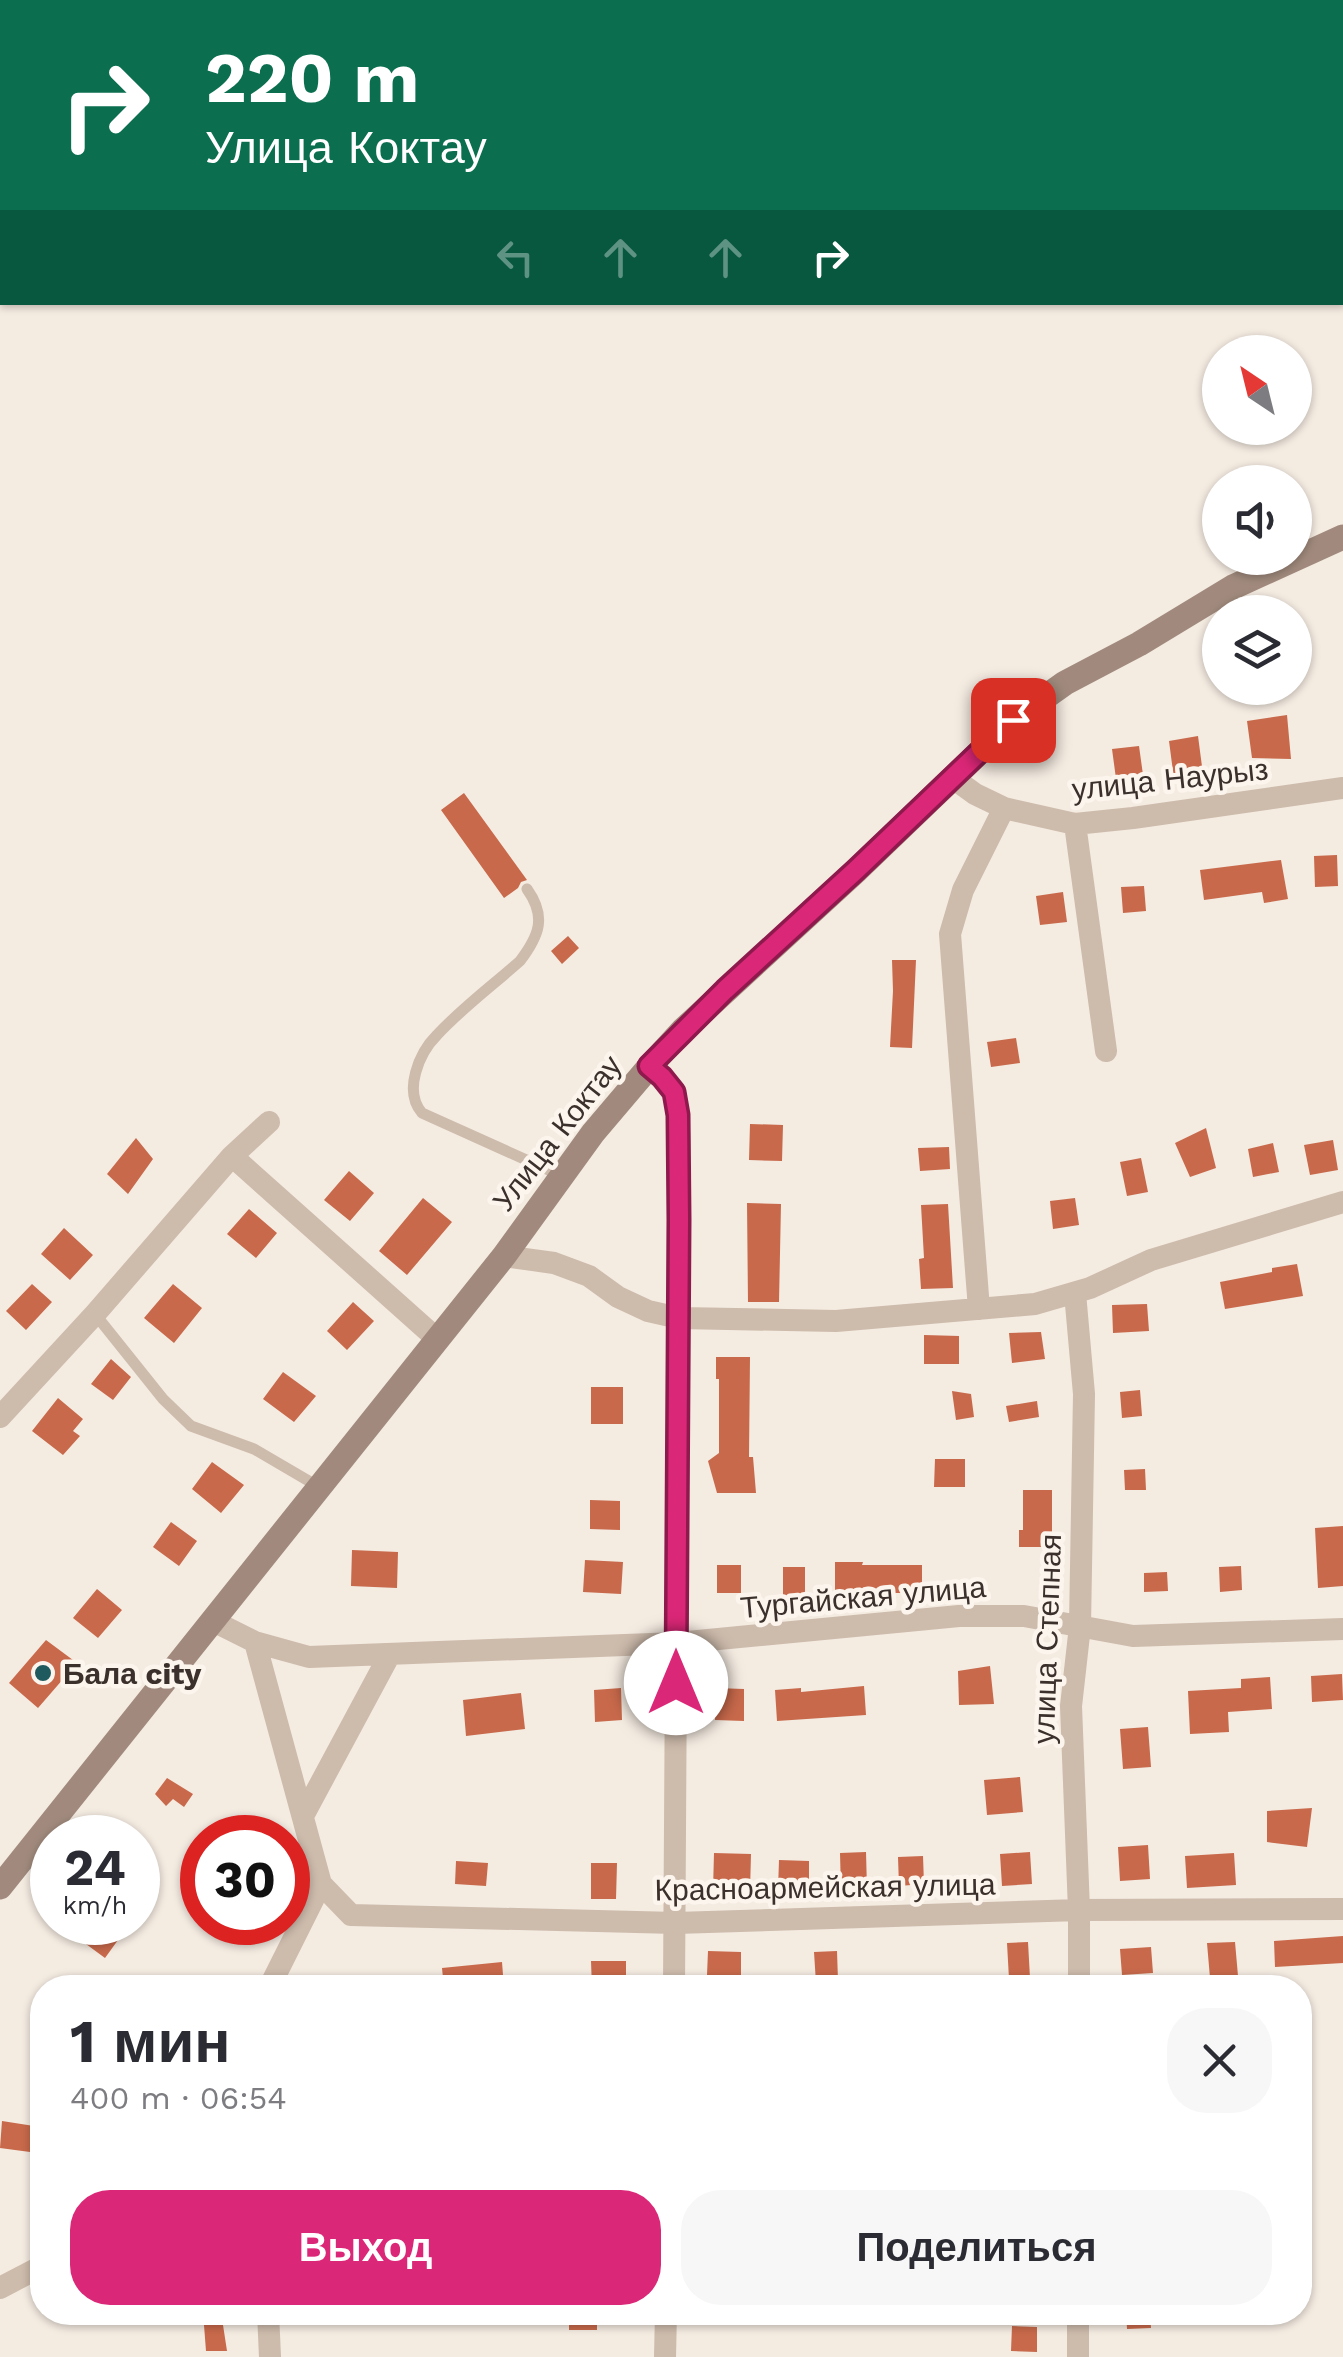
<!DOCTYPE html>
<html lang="ru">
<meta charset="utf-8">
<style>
body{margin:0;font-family:"Work Sans",sans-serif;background:#f7f7f7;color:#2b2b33;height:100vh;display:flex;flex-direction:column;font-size:38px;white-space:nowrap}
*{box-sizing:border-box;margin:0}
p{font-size:32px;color:#7c7c81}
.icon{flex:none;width:55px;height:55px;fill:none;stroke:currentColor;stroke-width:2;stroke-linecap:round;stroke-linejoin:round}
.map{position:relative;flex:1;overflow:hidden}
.panel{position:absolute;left:30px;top:1975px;width:1282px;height:350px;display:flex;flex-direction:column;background:#fff;border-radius:40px;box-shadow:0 2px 8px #0004}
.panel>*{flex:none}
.top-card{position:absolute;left:0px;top:0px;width:1345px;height:305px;box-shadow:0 2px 8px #0004;background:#0b6e4f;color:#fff;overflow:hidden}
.needle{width:65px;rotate:325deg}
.buttons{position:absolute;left:1202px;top:335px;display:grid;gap:20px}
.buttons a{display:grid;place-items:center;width:110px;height:110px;border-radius:50%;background:#fff;box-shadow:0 2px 8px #0004;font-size:50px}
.speed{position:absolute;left:30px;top:1815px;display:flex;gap:20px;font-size:50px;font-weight:700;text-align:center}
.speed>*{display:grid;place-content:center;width:130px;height:130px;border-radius:50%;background:#fff;box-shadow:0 2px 8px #0004;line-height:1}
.speed small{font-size:25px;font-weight:400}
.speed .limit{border:15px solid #d22;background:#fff;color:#111}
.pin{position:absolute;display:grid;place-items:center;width:85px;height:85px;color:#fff;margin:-42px;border-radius:20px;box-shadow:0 5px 15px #0006}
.me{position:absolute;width:110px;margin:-55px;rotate:0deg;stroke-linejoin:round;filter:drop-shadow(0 0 8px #0008)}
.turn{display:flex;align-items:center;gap:35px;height:210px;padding:0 40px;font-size:45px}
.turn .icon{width:130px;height:130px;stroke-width:2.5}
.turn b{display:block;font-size:70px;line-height:85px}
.lanes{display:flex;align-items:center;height:95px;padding:0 40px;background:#0003;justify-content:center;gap:50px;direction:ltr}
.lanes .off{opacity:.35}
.round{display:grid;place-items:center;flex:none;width:105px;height:105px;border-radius:40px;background:#f7f7f7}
.headline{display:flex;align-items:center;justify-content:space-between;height:170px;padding:0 40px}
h1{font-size:60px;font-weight:700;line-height:75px}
.cta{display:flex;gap:20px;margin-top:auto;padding:20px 40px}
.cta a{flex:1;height:115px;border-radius:40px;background:#db2777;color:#fff;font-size:40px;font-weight:700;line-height:115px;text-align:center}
.cta a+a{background:#f7f7f7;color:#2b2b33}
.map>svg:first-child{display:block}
</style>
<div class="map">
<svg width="1343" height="2357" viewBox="0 0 1343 2357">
<rect width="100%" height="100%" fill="#f4ebe1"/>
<path fill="#b8c4a0" d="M 0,0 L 229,0 L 227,2 L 2,2 L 2,107 L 0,109 Z
M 584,0 L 842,0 L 843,2 L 582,2 Z"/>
<path fill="#c8694b" d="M 1287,715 L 1291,759 L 1252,758 L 1247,721 Z
M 1198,736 L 1203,774 L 1174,779 L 1169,741 Z
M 1139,746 L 1144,782 L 1117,786 L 1112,749 Z
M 464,793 L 527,880 L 521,882 L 518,888 L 504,898 L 441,810 Z
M 1337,855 L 1338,886 L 1315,887 L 1314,856 Z
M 1281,860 L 1288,899 L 1264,903 L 1262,892 L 1204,900 L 1200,870 Z
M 1144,886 L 1146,911 L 1123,913 L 1121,887 Z
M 1063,892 L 1067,922 L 1040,925 L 1036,896 Z
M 568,936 L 579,948 L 562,964 L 551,951 Z
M 892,960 L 916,960 L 912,1048 L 890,1047 L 893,991 Z
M 1016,1038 L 1020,1063 L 991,1067 L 987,1042 Z
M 750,1124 L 783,1125 L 782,1161 L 749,1160 Z
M 1206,1128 L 1216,1168 L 1190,1177 L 1175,1143 Z
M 136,1138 L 153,1159 L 128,1194 L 107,1174 Z
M 1333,1140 L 1338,1170 L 1310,1175 L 1304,1145 Z
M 1273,1143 L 1279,1172 L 1253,1177 L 1248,1149 Z
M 949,1147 L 950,1169 L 920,1171 L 918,1148 Z
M 1141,1158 L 1148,1192 L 1127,1196 L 1120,1162 Z
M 349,1171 L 374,1193 L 350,1221 L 324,1200 Z
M 423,1198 L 452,1222 L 407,1275 L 379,1251 Z
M 1075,1198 L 1079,1225 L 1053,1229 L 1050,1201 Z
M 747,1203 L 781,1204 L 779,1302 L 748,1302 Z
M 948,1204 L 953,1288 L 921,1289 L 919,1259 L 924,1258 L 921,1205 Z
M 249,1209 L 277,1233 L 256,1258 L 227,1234 Z
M 64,1228 L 93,1255 L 70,1280 L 41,1254 Z
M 1297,1264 L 1303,1296 L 1225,1309 L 1220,1282 L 1272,1272 L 1272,1268 Z
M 32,1284 L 52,1302 L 26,1330 L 6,1311 Z
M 173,1284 L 202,1308 L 174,1343 L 144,1318 Z
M 353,1302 L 374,1321 L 347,1350 L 327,1331 Z
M 1147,1304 L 1149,1331 L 1113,1333 L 1112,1305 Z
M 1041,1332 L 1045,1359 L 1012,1363 L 1009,1333 Z
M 924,1335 L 959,1336 L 959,1364 L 924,1364 Z
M 716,1357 L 750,1357 L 749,1457 L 753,1457 L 756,1493 L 717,1493 L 708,1461 L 719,1453 L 719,1379 L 716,1379 Z
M 111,1359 L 131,1377 L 113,1400 L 91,1384 Z
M 283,1372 L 316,1396 L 294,1422 L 263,1399 Z
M 591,1387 L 623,1387 L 623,1424 L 591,1424 Z
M 1140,1390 L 1142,1416 L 1122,1418 L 1120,1392 Z
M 952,1391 L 971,1394 L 974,1417 L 956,1420 Z
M 58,1398 L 83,1419 L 73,1431 L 80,1436 L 63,1455 L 32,1431 Z
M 1037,1401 L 1039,1417 L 1009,1422 L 1006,1406 Z
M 935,1459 L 965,1459 L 965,1487 L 934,1487 Z
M 212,1462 L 244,1485 L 221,1513 L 192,1489 Z
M 1145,1469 L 1146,1490 L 1125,1490 L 1124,1470 Z
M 1023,1490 L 1052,1490 L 1052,1547 L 1019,1547 L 1019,1530 L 1023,1530 Z
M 590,1500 L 620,1501 L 620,1530 L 590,1529 Z
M 171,1522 L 197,1541 L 179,1566 L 153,1547 Z
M 1343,1526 L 1343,1586 L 1318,1588 L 1315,1528 Z
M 352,1550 L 398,1552 L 397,1588 L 351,1586 Z
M 585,1560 L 623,1562 L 621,1594 L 583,1592 Z
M 835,1562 L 863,1562 L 862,1565 L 922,1565 L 922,1593 L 862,1593 L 862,1596 L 835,1596 Z
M 717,1565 L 741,1565 L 741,1593 L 717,1593 Z
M 1241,1566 L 1242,1590 L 1220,1592 L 1219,1567 Z
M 783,1567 L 805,1567 L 805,1596 L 783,1596 Z
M 1167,1572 L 1168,1591 L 1144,1592 L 1144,1573 Z
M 97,1589 L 122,1610 L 98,1638 L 73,1618 Z
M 46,1640 L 77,1663 L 38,1708 L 9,1683 Z
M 990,1666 L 994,1704 L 959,1705 L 958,1671 Z
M 1342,1674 L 1343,1700 L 1312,1702 L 1311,1676 Z
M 1270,1677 L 1272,1709 L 1228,1712 L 1229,1732 L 1190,1734 L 1188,1691 L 1241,1688 L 1241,1679 Z
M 864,1686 L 866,1715 L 777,1721 L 775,1690 L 801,1688 L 801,1692 Z
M 621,1688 L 622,1720 L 595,1722 L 594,1690 Z
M 716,1688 L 744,1689 L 744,1721 L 715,1720 Z
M 521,1693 L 525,1729 L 466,1736 L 463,1700 Z
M 1148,1727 L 1151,1767 L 1123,1769 L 1120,1729 Z
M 1020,1777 L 1023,1812 L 987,1815 L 984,1780 Z
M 167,1778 L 193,1794 L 184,1807 L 173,1799 L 166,1806 L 155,1794 Z
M 1312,1808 L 1307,1847 L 1267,1842 L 1267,1811 Z
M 1148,1845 L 1150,1879 L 1120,1881 L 1118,1847 Z
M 866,1852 L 867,1889 L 841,1890 L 840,1853 Z
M 1030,1852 L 1032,1884 L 1002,1886 L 1000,1854 Z
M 714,1853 L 751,1854 L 750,1891 L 713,1890 Z
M 1234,1853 L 1236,1885 L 1187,1888 L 1185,1856 Z
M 923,1856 L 924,1884 L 899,1886 L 898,1857 Z
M 779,1860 L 809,1861 L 809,1890 L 778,1890 Z
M 456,1861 L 488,1863 L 486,1886 L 455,1884 Z
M 591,1863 L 617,1863 L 616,1899 L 591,1899 Z
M 56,1922 L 131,1922 L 105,1958 Z
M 1343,1936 L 1343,1963 L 1275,1967 L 1274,1941 Z
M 1028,1942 L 1030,1978 L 1009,1979 L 1007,1943 Z
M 1235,1942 L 1238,1976 L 1210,1978 L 1207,1943 Z
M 1151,1947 L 1153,1973 L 1122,1975 L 1120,1949 Z
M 708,1951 L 741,1952 L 741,1975 L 707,1975 Z
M 837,1951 L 838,1981 L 816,1983 L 814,1952 Z
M 591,1961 L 626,1961 L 626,1988 L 592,1988 Z
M 502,1962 L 504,1988 L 444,1988 L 442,1968 Z
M 2,2121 L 34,2126 L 30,2152 L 0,2148 Z
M 203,2312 L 221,2312 L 227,2351 L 206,2351 Z
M 569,2312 L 597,2312 L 597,2330 L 569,2330 Z
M 1126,2312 L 1150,2312 L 1151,2328 L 1127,2329 Z
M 1012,2326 L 1037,2327 L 1037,2352 L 1011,2351 Z"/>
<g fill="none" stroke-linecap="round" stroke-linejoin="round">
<path stroke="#cdbbac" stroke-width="11" d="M 527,889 C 547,917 539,936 520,961 C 493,985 462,1008 437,1035 C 419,1053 403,1091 422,1113 L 562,1176
M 95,1314 L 163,1399 L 191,1426 L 254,1449 L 319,1487"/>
<path stroke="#cdbbac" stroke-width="22" d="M 953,778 L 975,794 L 1004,808 L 1075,824 L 1133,818 L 1343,788
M 1075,824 L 1106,1051
M 649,1067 C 657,1073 666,1080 672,1089 C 682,1107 679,1164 679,1187 L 674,1988
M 232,1156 L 437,1339
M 504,1256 L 554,1263 L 589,1276 L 618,1297 L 648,1311 L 679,1318 L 836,1321 L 1035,1304 L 1090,1288 L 1151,1260 L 1343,1202
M 1075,1293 L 1084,1394 L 1080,1626 L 1071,1706 L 1079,1910 L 1079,1988
M 979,1309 L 950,934 L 963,890 L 1004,808
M 0,1417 L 95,1314 L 232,1156 L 269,1122
M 213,1621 L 255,1642 L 309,1657 L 677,1643 L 959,1616 L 1024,1616 L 1133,1636 L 1343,1629
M 255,1642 L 321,1884 L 269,1988
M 303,1816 L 390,1654
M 321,1884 L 351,1915 L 676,1923 L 1079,1910 L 1343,1909
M 0,2288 L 42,2266
M 268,2312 L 270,2357
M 665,2357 L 666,2312
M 1078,2357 L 1078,2312"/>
<path stroke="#a18a7d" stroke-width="25" d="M 0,1887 L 504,1256 L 593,1133 L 649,1067 L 683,1030 L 857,870 L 1013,720 L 1065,683 L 1139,644 L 1233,587 L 1343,537"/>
</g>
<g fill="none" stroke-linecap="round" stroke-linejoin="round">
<g stroke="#8e194d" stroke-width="25">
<path id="route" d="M 676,1683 L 679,1220 L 678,1115 L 674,1092 L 662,1077 L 649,1066 L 725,990 L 856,870 L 1013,720"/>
</g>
<use href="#route" stroke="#db2777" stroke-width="18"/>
</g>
<circle fill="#1f5a5e" stroke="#fbf5ee" stroke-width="4" cx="43" cy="1673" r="10"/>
<g text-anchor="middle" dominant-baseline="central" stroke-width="9" stroke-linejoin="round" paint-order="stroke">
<g font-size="30" fill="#3b302b" stroke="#fbf5ee">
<text transform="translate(1170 779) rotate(-6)">улица Наурыз</text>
<text transform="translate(557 1133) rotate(-52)">Улица Коктау</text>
<text transform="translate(863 1597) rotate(-5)">Тургайская улица</text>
<text transform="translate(1047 1639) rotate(-88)">улица Степная</text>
<text transform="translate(825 1887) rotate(-1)">Красноармейская улица</text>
</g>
<g font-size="30" font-weight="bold" fill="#3b302b" stroke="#fbf5ee" text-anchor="start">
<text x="63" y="1673">Бала city</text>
</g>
</g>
</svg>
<div class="buttons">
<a><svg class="needle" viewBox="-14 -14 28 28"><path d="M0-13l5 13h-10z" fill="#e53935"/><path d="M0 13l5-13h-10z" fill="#7c7c81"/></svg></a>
<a><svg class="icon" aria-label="sound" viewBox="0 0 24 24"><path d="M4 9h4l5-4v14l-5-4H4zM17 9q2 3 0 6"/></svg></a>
<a><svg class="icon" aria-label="layers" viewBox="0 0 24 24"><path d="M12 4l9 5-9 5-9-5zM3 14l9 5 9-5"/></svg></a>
</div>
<div class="speed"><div>24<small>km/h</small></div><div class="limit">30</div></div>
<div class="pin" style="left:1013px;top:720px;background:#d93025"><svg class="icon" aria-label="arrive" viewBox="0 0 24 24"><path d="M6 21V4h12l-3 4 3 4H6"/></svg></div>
<svg class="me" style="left:676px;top:1683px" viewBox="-20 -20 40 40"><circle r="19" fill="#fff"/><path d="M0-13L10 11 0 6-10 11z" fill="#db2777"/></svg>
<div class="top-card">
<div class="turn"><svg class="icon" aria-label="right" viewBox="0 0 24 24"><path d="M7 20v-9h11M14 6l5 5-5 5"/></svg><div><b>220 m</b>Улица Коктау</div></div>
<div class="lanes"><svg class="icon off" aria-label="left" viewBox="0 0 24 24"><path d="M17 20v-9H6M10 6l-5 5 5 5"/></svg><svg class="icon off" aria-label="ahead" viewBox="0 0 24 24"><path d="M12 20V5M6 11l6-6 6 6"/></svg><svg class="icon off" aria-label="ahead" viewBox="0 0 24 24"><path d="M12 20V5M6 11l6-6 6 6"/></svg><svg class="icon" aria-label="right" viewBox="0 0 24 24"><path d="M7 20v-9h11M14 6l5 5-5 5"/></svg></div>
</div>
<section class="panel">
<div class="headline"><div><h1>1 мин</h1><p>400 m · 06:54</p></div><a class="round"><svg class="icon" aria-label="close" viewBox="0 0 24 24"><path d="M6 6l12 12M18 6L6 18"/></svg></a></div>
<div class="cta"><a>Выход</a><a>Поделиться</a></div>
</section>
</div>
